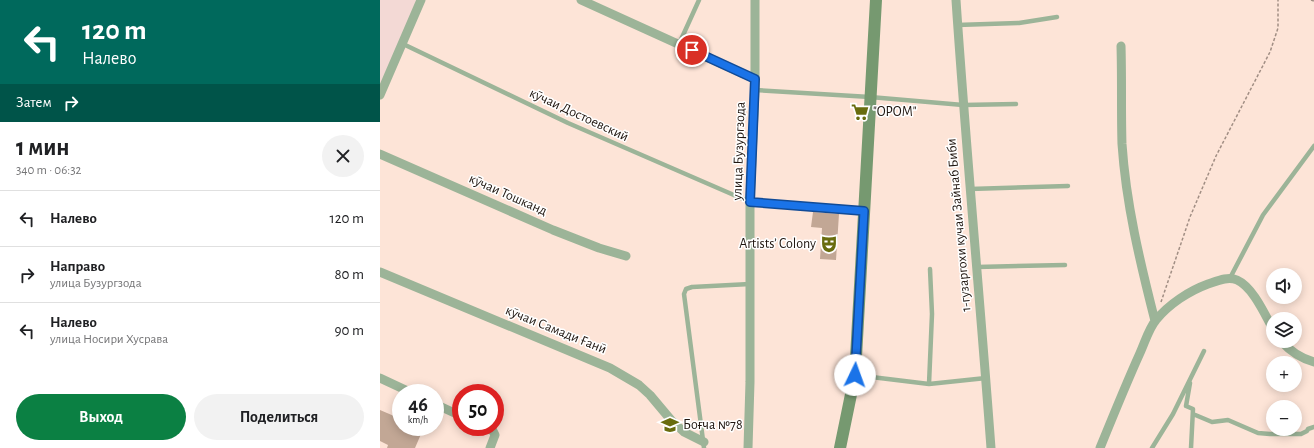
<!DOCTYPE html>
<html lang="ru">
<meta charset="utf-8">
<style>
body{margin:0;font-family:"Alegreya Sans",sans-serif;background:#f2f2f2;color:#202124;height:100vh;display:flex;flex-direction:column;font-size:15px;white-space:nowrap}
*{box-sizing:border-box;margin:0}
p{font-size:13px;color:#757577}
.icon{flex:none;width:22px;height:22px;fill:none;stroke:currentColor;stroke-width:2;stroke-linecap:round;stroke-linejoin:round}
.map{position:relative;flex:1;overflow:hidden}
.drawer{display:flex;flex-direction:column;background:#fff;width:380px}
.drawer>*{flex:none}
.banner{background:#00695c;color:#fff;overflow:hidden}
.fabs{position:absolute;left:886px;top:268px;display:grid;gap:8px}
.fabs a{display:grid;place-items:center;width:36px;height:36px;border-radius:50%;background:#fff;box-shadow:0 2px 10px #0003;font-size:20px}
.speed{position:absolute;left:12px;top:384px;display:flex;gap:8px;font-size:20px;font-weight:700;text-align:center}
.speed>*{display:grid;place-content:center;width:52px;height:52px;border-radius:50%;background:#fff;box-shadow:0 2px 10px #0003;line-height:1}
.speed small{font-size:10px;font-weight:400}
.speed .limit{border:6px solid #d22;background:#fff;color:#111}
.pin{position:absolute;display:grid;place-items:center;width:34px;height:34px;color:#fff;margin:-17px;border:2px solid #fff;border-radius:50%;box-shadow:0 1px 4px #0007}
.me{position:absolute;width:44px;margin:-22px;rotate:3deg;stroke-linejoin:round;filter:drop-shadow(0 0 3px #0008)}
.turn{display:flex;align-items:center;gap:14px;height:84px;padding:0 16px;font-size:18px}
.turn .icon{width:52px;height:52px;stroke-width:2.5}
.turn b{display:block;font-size:28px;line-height:34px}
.then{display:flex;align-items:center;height:38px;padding:0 16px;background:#0003;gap:8px;font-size:15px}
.round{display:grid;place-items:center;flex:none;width:42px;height:42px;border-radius:21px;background:#f2f2f2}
.head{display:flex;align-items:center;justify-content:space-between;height:68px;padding:0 16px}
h1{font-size:24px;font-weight:700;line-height:30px}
.cta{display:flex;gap:8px;margin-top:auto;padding:8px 16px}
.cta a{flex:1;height:46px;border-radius:24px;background:#0b8043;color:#fff;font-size:16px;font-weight:700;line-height:46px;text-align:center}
.cta a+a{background:#f2f2f2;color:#202124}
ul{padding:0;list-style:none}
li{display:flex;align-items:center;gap:12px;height:56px;padding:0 16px;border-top:1px solid #e0e0e0}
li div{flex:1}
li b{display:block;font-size:15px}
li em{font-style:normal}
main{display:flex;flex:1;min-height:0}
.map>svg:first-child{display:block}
</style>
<main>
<section class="drawer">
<div class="banner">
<div class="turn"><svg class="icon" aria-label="left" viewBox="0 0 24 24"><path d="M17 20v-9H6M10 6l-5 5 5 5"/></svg><div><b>120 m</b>Налево</div></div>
<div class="then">Затем<svg class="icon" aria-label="right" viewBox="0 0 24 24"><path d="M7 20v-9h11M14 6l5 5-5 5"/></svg></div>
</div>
<div class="head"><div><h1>1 мин</h1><p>340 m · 06:32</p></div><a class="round"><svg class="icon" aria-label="close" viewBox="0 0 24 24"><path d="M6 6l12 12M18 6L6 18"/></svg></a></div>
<ul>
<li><svg class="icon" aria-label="left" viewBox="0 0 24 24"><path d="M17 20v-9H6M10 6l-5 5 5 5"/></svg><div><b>Налево</b></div><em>120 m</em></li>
<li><svg class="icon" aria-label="right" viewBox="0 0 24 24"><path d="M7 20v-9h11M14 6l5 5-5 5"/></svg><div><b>Направо</b><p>улица Бузургзода</p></div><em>80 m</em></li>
<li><svg class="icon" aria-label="left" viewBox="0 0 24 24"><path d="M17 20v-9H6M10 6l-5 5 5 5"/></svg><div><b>Налево</b><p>улица Носири Хусрава</p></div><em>90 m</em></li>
</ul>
<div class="cta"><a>Выход</a><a>Поделиться</a></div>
</section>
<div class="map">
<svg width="934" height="448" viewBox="0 0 934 448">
<rect width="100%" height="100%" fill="#fde4d7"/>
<path fill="#f3d9d5" d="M 0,0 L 39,0 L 0,90 Z"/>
<path fill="#c2a795" d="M 433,212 L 459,214 L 456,260 L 440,259 L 442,228 L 431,227 Z
M 0,410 L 21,419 L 21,427 L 44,427 L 35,448 L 7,448 L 8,445 L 0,441 Z"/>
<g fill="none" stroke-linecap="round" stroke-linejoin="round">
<path stroke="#a18e84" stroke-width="1.5" stroke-dasharray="3 2" stroke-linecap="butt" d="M 931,0 L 934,1
M 781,302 L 810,217 L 836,156 L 890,52 L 898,28 L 898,0"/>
<path stroke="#9cb498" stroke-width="4.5" d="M 577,25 L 639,23 L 677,17
M 21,43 L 188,123 L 370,202 L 483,211
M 299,44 L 319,0
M 375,90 L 490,97 L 583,105 L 636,104
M 590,189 L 688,186
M 597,267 L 685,265
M 850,278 L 883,215 L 934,146
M 475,375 L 549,384 L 606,378
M 810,383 L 806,406 L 813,409 L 811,448
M 549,384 L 552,314 L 550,269
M 813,414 L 832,422 L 848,420 L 878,433 L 890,434 L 921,434 L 927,431 L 928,429 L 934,427
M 324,448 L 304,294 L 306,289 L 312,287 L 370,284
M 772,448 L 793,414 L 824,351"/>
<path stroke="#9cb498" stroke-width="9" d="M 201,0 L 375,79
M 576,0 C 586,149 600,299 611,448
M 741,46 C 742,79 741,112 742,144 C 746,204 760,262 775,321
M 0,95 L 41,0
M 0,154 L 173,230 L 219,248 L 246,256
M 0,272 L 230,368 L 259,385 L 270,395 L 291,420 L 304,432 L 324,442
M 901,341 C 910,351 920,358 934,362
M 0,378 L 32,393
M 55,404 L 81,416
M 104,427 L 113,431 L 115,435 L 110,448
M 368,448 L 370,382 L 370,202 L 375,90 L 375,0
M 720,448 C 733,416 746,384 760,353 C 765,342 769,328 776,320 C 789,304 809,291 828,284 C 837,281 848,276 857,280 C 873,287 885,315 893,329"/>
<path stroke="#769970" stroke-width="12" d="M 460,448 L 475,375 L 496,0"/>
</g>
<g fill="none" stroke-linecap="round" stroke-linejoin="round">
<g stroke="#114b97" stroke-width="10">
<path id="route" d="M 312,50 L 375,79 L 370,202 L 484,211 L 475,375"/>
</g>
<use href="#route" stroke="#1a73e8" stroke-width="7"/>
</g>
<defs>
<g id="supermarket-bare" transform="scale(1.38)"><path d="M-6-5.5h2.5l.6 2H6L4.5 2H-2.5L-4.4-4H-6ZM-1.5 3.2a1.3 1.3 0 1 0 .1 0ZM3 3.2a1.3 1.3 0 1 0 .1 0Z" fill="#686c0e" stroke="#fff" stroke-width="2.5" paint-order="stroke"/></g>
<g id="theatre-bare" transform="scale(1.38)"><path d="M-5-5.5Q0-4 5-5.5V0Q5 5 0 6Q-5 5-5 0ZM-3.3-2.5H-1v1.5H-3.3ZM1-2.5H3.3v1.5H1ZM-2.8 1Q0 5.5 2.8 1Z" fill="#686c0e" stroke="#fff" stroke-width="2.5" paint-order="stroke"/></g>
<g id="school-bare" transform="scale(1.38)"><path d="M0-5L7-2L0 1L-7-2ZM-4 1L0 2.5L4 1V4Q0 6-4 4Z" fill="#686c0e" stroke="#fff" stroke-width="2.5" paint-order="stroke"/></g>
</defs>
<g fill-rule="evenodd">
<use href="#supermarket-bare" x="480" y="112"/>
<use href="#theatre-bare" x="449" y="244"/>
<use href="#school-bare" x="290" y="425"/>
</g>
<g text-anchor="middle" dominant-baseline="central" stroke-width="3" stroke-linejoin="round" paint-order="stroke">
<g font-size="14" fill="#1f150f" stroke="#fff" text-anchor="start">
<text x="493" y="112">"OPOM"</text>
<text x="436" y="244" text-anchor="end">Artists’ Colony</text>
<text x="303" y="425">Боғча №78</text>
</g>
<g font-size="14" fill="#1f150f" stroke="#fff">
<text transform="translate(199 115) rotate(25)">кӯчаи Достоевский</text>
<text transform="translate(359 151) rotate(-88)">улица Бузургзода</text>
<text transform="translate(128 195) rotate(24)">кӯчаи Тошканд</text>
<text transform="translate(579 225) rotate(-95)">1-гузаргохи кучаи Зайнаб Биби</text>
<text transform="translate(176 330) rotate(22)">кӯчаи Самади Ғанӣ</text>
</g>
</g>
</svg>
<div class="fabs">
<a><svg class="icon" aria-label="sound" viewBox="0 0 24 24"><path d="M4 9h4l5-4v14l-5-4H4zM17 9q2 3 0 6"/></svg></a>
<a><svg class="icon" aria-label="layers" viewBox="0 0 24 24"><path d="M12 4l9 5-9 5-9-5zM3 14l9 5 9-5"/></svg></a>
<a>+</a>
<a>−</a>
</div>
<div class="speed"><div>46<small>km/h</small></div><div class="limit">50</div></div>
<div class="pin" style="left:312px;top:50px;background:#d93025"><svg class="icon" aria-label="arrive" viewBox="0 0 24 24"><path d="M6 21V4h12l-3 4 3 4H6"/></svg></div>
<svg class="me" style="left:475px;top:375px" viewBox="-20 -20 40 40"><circle r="19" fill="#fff"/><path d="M0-13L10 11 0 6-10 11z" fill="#1a73e8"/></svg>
</div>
</main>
